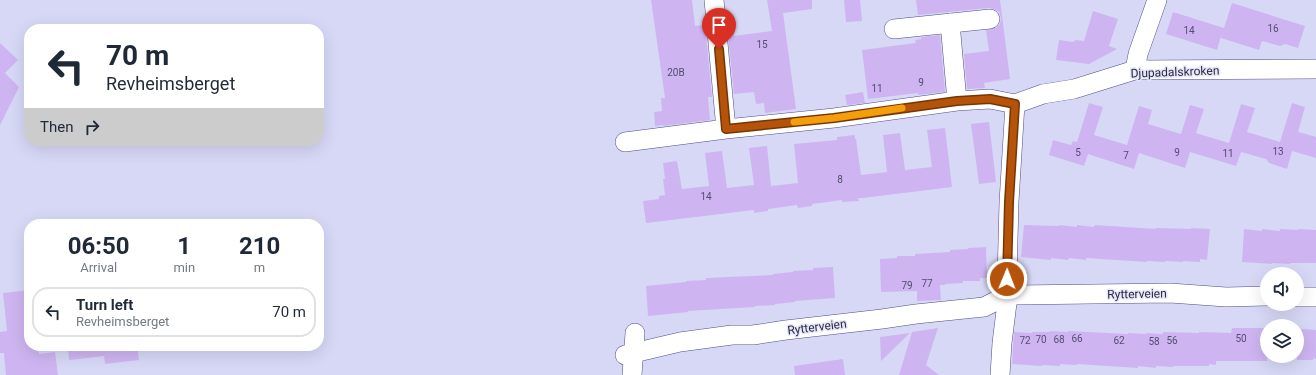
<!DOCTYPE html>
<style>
body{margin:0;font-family:Roboto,sans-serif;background:#f2f2f3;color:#1f2937;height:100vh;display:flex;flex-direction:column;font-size:15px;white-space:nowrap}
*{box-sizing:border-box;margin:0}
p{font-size:13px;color:#747a83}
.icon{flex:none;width:22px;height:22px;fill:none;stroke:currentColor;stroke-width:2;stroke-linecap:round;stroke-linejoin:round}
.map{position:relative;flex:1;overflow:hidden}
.sheet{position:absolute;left:24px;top:219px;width:300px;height:132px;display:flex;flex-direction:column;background:#fff;border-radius:16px;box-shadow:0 4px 16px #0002}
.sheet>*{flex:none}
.guide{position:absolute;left:24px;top:24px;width:300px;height:122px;border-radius:16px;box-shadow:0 4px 16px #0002;background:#fff;color:#1f2937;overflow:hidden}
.fabs{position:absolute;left:1260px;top:267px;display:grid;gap:8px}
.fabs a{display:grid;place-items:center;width:44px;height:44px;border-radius:50%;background:#fff;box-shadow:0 4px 16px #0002;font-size:20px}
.pin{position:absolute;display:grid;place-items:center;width:34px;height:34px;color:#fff;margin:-41px -17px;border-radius:50% 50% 50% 0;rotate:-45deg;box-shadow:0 0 4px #0007}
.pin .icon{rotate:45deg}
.me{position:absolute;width:44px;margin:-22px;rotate:1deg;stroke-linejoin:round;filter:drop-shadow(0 0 3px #0008)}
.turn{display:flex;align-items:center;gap:14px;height:84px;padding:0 16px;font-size:18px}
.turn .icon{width:52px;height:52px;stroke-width:2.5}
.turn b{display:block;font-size:28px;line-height:34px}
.then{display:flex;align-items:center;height:38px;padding:0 16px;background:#0003;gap:8px;font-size:15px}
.eta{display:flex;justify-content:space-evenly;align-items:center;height:68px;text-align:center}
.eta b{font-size:24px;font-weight:700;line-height:28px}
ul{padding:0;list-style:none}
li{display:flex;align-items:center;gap:12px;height:50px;margin:0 8px 6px;padding:0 8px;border:2px solid #e0e1e3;border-radius:16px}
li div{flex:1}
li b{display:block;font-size:15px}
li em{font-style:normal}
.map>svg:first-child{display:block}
</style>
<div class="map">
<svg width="1316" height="375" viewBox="0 0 1316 375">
<rect width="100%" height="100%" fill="#d7d8f6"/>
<path fill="#ceb5f1" d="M 651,0 L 692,0 L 695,26 L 705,25 L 712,97 L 708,97 L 710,120 L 663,126 L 663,125 L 655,126 L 654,112 L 662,111 L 661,98 L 665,98 Z
M 767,0 L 812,0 L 812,9 L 783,13 L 796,109 L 765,113 L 764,103 L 756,104 L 754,92 L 734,94 L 727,26 L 733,23 L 734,36 L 772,31 Z
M 844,0 L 860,0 L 862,21 L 846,22 Z
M 916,0 L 1000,0 L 1010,79 L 984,83 L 985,88 L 967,89 L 964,54 L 989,51 L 986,30 L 996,28 L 1000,24 L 1001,18 L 999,12 L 994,9 L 989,8 L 918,15 Z
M 1232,3 L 1305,26 L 1298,48 L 1285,44 L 1280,46 L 1262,41 L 1259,50 L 1221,38 L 1222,33 L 1217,50 L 1166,34 L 1173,12 L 1224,28 Z
M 1093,11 L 1118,19 L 1109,46 L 1117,49 L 1089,64 L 1056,60 L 1059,40 L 1074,42 L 1075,40 L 1084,41 Z
M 940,35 L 945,92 L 918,95 L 918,93 L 868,99 L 862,50 L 916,43 L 915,40 L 921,39 L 921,37 Z
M 0,43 L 18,60 L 5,73 L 19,87 L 0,125 Z
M 863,92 L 865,103 L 847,105 L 845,95 Z
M 1089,103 L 1103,107 L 1094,135 L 1127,145 L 1139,106 L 1152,110 L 1148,124 L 1181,134 L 1190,105 L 1204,109 L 1196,133 L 1229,143 L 1241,104 L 1255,108 L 1247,132 L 1280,142 L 1292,103 L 1305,107 L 1298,132 L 1316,137 L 1316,158 L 1292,151 L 1287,169 L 1269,163 L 1266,159 L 1241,152 L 1236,166 L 1190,152 L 1185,168 L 1139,153 L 1134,169 L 1088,154 L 1084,166 L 1049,155 L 1053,140 L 1071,145 L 1073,141 L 1077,142 Z
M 989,122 L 996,182 L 979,184 L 971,124 Z
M 945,128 L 952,187 L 863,198 L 858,198 L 859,201 L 842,202 L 842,200 L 812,204 L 812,206 L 798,208 L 797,205 L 768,209 L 768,211 L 754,213 L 754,210 L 646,223 L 643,201 L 659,199 L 659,196 L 665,195 L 663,179 L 665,179 L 663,163 L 677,161 L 682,189 L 709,186 L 705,153 L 722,151 L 727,188 L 754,185 L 749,148 L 767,146 L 771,186 L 798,183 L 794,144 L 837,140 L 837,137 L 855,135 L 855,139 L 856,139 L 861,175 L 887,172 L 883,135 L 900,133 L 905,170 L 932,167 L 927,130 Z
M 1024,225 L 1059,226 L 1059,225 L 1077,227 L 1077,225 L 1094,227 L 1095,225 L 1155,229 L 1156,228 L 1191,229 L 1191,228 L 1210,229 L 1207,260 L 1200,259 L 1200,262 L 1183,261 L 1183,262 L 1165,261 L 1165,262 L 1147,261 L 1147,262 L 1086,258 L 1086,260 L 1069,258 L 1068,260 L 1051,258 L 1051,260 L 1021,257 Z
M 1244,229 L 1262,231 L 1262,229 L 1280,231 L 1280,229 L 1298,230 L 1298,229 L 1316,230 L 1316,263 L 1290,263 L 1290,264 L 1272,263 L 1272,264 L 1242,262 Z
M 986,247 L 987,278 L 980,278 L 980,281 L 963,281 L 963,283 L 945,284 L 946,285 L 940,285 L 941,300 L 917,301 L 917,291 L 881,292 L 880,259 L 897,258 L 897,256 L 915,256 L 915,254 L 950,252 L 950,250 L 968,249 L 968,248 Z
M 833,267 L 835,298 L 795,301 L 795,302 L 775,304 L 775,305 L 755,306 L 755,307 L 688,311 L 688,312 L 648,316 L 646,286 L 686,282 L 686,281 L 706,280 L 706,278 L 773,275 L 773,274 L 793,272 L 793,271 L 813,270 L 813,268 Z
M 29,290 L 29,346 L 38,346 L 39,354 L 55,352 L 58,375 L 6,375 L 4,353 L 0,353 L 0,332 L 7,331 L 3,293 Z
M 938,328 L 926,365 L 939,375 L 899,375 L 912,332 Z
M 1232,328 L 1267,328 L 1267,361 L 1216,361 L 1216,365 L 1209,364 L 1209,366 L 1174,366 L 1173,367 L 1156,366 L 1156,368 L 1138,366 L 1138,368 L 1077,364 L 1077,365 L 1060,364 L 1060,366 L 1042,365 L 1042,366 L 1012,364 L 1014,332 L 1032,333 L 1032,332 L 1050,332 L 1050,331 L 1068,332 L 1068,331 L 1128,334 L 1128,333 L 1146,334 L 1146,333 L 1163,334 L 1163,332 L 1199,333 L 1199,332 L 1231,333 Z
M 1303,329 L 1316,330 L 1316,359 L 1313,358 L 1313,360 L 1297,360 L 1297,330 Z
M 910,333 L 881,361 L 880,337 Z
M 68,346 L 137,346 L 139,360 L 105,364 L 104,356 L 69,360 Z
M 843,359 L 845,375 L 795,375 L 794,366 Z"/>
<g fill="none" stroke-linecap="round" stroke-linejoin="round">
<g stroke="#4e4c8c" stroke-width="20">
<path id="street" d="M 714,0 L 726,129
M 950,23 L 957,101
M 894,29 L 990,19
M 1135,70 L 1138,54 L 1157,0
M 1015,104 L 1043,94 L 1074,89 L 1135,70 L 1316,69
M 625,142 L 726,129 L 834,118 L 957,101 L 990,99 L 1015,104
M 1297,297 L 1316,297
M 625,355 L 680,342 L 732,335 L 753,335 L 786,330 L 882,319 L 916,314 L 984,307 L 1008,295 L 1170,293 L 1226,297 L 1267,296
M 632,375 L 635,333
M 1000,375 L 1002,343 L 1008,295 L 1007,279 L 1009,202 L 1015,104"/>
</g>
<use href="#street" stroke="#fff" stroke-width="19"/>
</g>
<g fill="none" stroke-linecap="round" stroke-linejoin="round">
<g stroke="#753606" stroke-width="10">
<path id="route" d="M 719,49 L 726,129 L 834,118 L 957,101 L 990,99 L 1015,104 L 1009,202 L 1007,279"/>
</g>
<use href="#route" stroke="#b45309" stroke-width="7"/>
<path stroke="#f59e0b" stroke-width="7" d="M 794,122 L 834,118 L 902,108"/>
</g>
<g text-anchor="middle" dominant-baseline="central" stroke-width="3" stroke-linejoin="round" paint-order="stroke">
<g font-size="10" fill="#534d72">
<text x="1273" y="28">16</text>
<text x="1189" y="30">14</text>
<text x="762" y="44">15</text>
<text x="676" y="72">20B</text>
<text x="921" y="82">9</text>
<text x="877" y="88">11</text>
<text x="1278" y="151">13</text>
<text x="1078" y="152">5</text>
<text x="1177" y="152">9</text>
<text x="1228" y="153">11</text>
<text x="1126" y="155">7</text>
<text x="840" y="179">8</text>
<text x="706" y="196">14</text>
<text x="927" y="283">77</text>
<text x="907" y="285">79</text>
<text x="1077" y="338">66</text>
<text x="1241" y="338">50</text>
<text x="1041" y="339">70</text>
<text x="1059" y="339">68</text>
<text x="1025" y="340">72</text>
<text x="1119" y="340">62</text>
<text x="1172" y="340">56</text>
<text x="1154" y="341">58</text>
</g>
<g font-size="12" fill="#2a2a47" stroke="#e6e7f6">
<text transform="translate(1175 72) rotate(-2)">Djupadalskroken</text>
<text transform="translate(1137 294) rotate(-1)">Rytterveien</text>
<text transform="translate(817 327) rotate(-7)">Rytterveien</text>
</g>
</g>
</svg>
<div class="fabs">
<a><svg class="icon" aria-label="sound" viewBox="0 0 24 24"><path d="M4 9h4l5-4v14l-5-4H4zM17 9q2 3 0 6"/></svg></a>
<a><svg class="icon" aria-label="layers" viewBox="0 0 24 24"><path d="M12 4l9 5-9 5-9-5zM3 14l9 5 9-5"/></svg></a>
</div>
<div class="pin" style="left:719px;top:49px;background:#d93025"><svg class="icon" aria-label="arrive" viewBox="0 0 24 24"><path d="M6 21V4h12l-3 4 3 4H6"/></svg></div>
<svg class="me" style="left:1007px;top:279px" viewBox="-20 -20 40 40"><circle r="17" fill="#b45309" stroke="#fff" stroke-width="3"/><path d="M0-11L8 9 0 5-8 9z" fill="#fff"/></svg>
<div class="guide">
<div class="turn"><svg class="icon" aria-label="left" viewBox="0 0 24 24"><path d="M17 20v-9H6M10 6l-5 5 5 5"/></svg><div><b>70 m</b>Revheimsberget</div></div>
<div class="then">Then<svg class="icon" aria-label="right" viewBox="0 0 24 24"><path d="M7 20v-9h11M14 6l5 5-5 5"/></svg></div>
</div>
<section class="sheet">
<div class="eta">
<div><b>06:50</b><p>Arrival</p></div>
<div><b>1</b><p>min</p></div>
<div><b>210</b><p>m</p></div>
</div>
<ul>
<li><svg class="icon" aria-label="left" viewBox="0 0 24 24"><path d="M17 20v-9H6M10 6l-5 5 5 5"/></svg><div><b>Turn left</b><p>Revheimsberget</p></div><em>70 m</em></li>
</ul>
</section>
</div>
